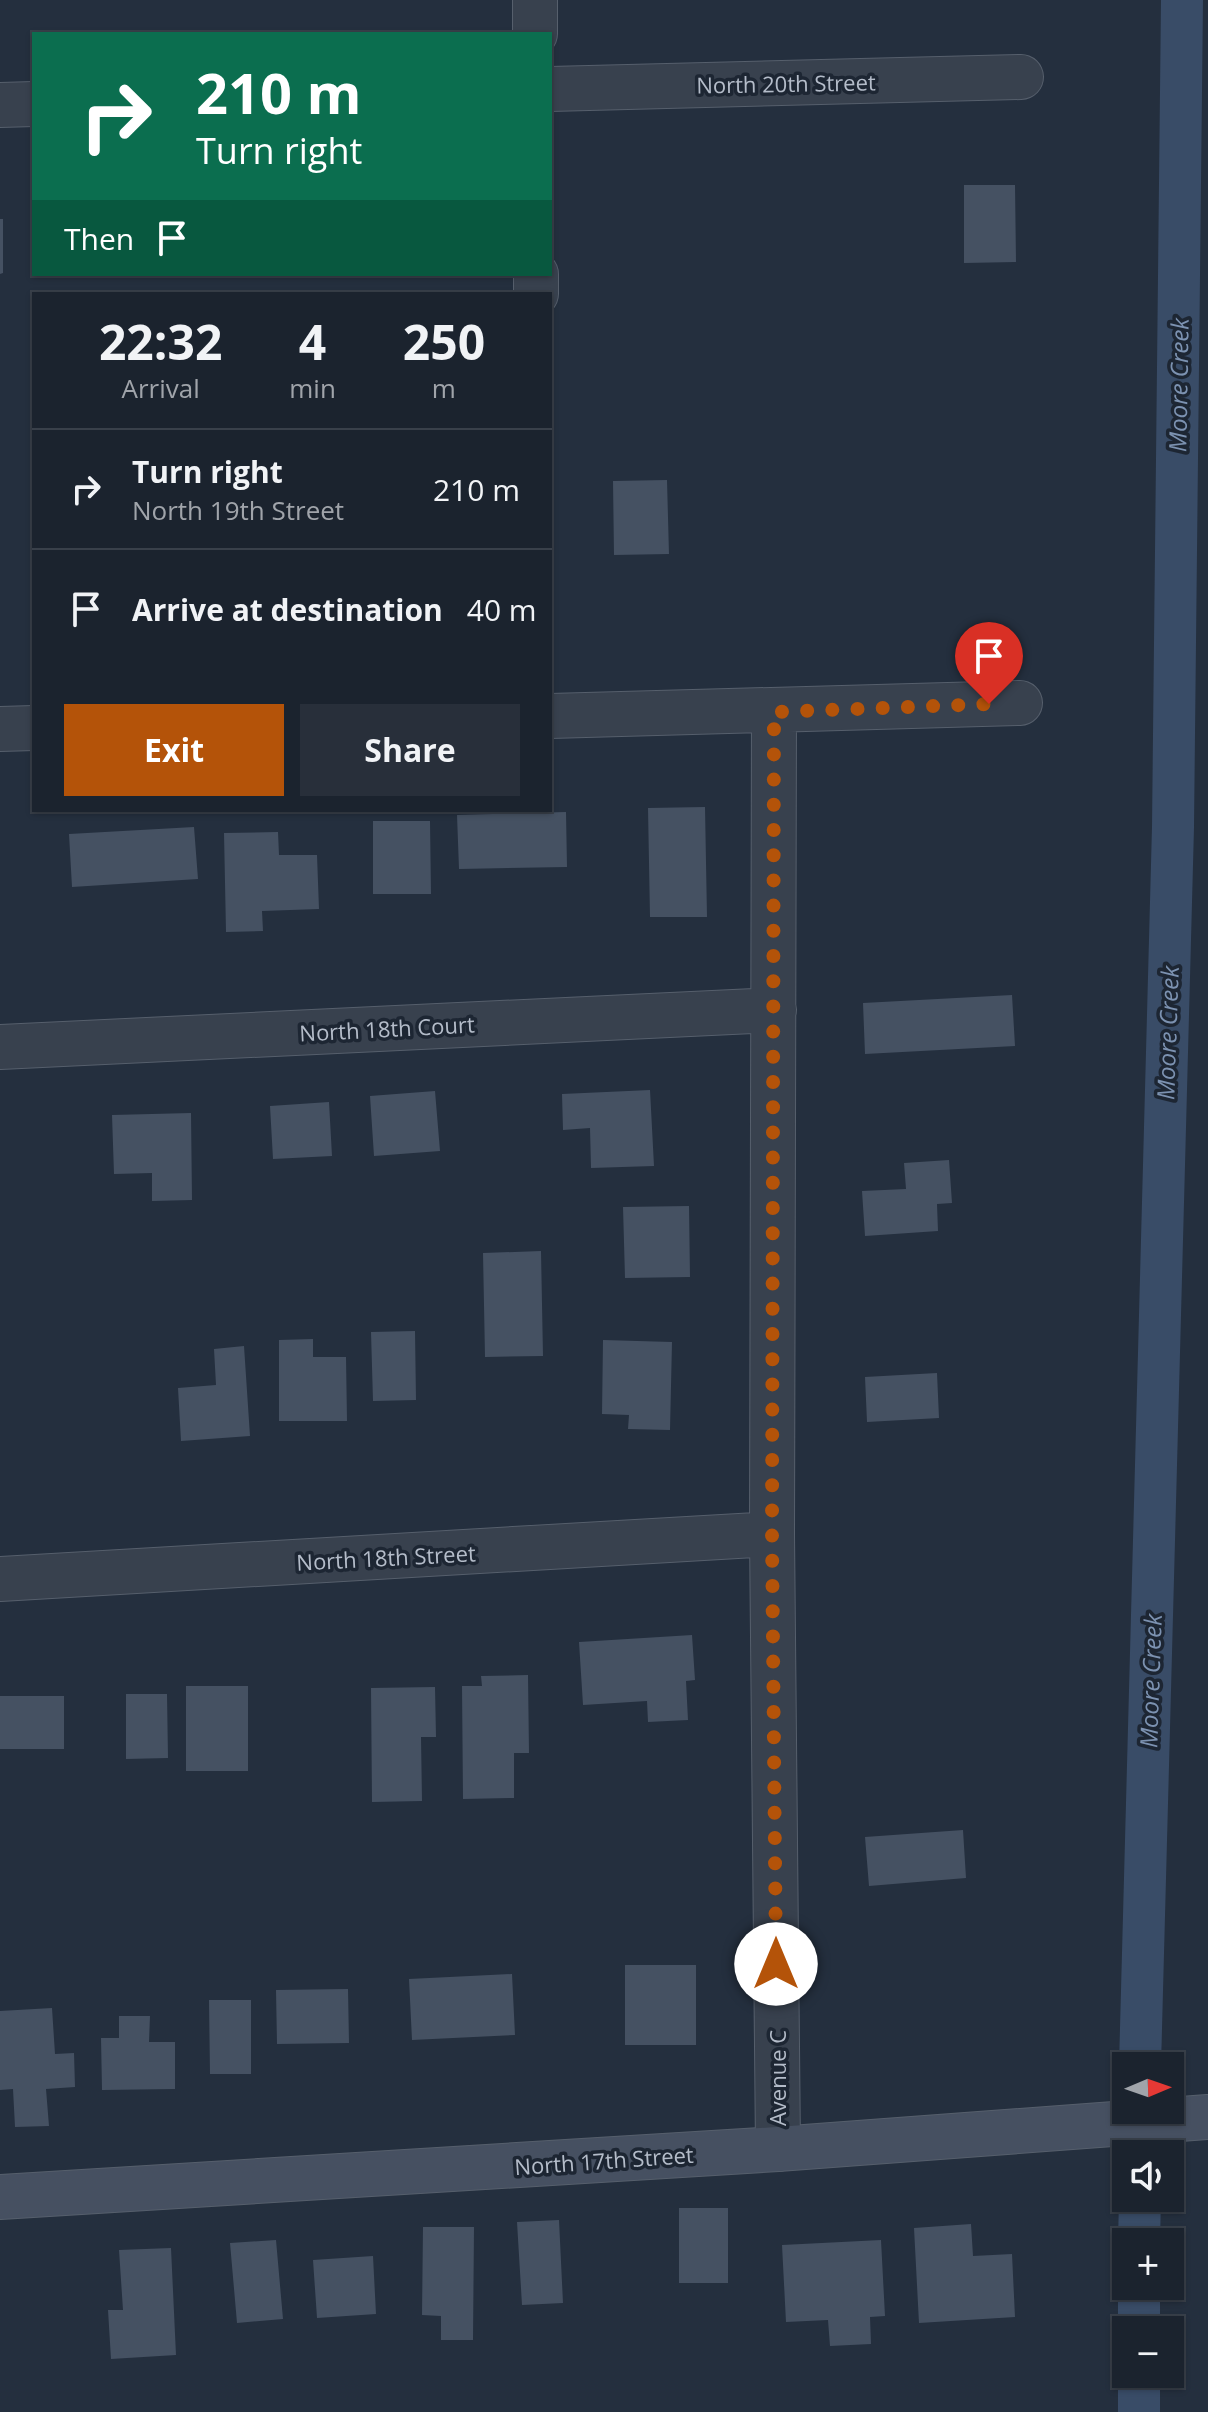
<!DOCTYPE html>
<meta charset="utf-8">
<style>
body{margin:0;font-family:"Open Sans",sans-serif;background:#282f3a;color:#f1f3f6;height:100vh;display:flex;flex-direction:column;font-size:30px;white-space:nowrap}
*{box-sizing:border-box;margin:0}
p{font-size:26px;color:#a0a4aa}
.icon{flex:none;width:44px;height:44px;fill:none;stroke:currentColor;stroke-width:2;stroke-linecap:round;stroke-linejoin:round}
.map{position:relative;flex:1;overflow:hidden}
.drawer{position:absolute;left:32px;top:292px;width:520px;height:520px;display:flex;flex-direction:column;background:#1b232e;border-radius:0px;box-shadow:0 2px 6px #0004,0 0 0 2px #39404a}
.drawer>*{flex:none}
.top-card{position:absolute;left:32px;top:32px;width:520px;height:244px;border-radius:0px;box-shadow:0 2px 6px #0004,0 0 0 2px #39404a;background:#0b6e4f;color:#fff;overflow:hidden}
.needle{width:52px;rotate:88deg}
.buttons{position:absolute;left:1112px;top:2052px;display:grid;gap:16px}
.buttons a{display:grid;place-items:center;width:72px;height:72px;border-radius:0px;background:#1b232e;box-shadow:0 2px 6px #0004,0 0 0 2px #39404a;font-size:40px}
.pin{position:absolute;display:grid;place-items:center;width:68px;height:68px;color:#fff;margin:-82px -34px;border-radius:50% 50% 50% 0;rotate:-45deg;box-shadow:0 0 8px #0007}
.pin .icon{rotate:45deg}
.me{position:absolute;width:88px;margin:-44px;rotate:0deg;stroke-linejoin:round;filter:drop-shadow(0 0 6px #0008)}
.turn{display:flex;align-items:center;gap:28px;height:168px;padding:0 32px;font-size:36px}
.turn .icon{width:104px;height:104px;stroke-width:2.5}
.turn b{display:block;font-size:56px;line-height:68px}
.then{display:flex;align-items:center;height:76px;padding:0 32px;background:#0003;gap:16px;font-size:30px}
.eta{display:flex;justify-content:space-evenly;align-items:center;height:136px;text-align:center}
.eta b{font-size:48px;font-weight:700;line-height:56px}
.primary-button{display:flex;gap:16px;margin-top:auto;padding:16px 32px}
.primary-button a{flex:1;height:92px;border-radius:0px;background:#b45309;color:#fff;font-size:32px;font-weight:700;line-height:92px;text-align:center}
.primary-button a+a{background:#282f3a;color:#f1f3f6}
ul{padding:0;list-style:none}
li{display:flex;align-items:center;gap:24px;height:120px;padding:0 32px;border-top:2px solid #39404a}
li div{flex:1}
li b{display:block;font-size:30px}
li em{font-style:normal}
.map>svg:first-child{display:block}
</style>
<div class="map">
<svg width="1208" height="2412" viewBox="0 0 1208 2412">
<rect width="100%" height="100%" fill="#242f3e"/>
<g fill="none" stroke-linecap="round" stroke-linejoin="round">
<path stroke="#394c67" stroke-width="42" d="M 1140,2066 L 1173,827 L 1182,0
M 1140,2154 L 1140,2110
M 1139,2242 L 1140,2198
M 1139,2330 L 1139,2286
M 1139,2412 L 1139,2374"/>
</g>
<path fill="#455162" d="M 964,185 L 1015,185 L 1016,262 L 964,263 Z
M 0,219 L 3,219 L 3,273 L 0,274 Z
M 667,480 L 669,554 L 614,555 L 613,481 Z
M 705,807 L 707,917 L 650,917 L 648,808 Z
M 566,812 L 567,867 L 459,869 L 457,815 Z
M 373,821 L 430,821 L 431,894 L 373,894 Z
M 194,827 L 198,879 L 72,887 L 69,834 Z
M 278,832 L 279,855 L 317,855 L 319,909 L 262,911 L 263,931 L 226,932 L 224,833 Z
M 1012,995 L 1015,1046 L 865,1054 L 863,1003 Z
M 650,1090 L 654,1166 L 591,1168 L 590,1128 L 563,1130 L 562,1094 Z
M 435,1091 L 440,1151 L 374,1156 L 370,1096 Z
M 329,1102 L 332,1156 L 273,1159 L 270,1106 Z
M 191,1113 L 192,1200 L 152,1201 L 152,1173 L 114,1174 L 112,1115 Z
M 949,1160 L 952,1203 L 937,1204 L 938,1231 L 865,1236 L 862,1191 L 906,1189 L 904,1163 Z
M 689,1206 L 690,1277 L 625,1278 L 623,1207 Z
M 541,1251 L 543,1356 L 485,1357 L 483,1253 Z
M 415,1331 L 416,1400 L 373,1401 L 371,1332 Z
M 313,1339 L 313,1357 L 346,1357 L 347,1421 L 279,1421 L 279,1340 Z
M 603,1340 L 672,1342 L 670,1430 L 628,1429 L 629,1415 L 602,1414 Z
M 244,1346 L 250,1436 L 181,1441 L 178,1388 L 216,1385 L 214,1349 Z
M 937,1373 L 939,1418 L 867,1422 L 865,1377 Z
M 692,1635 L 695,1680 L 686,1681 L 688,1720 L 648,1722 L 647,1701 L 583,1705 L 579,1642 Z
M 528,1675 L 529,1753 L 514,1753 L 514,1798 L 463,1799 L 462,1686 L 482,1686 L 481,1676 Z
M 186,1686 L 248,1686 L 248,1771 L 186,1771 Z
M 435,1687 L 436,1737 L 421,1737 L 422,1801 L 372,1802 L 371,1688 Z
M 126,1694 L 167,1694 L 168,1758 L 126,1759 Z
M 0,1696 L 64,1696 L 64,1749 L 0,1749 Z
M 963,1830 L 966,1878 L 869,1886 L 865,1837 Z
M 625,1965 L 696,1965 L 696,2045 L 625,2045 Z
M 512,1974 L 515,2035 L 412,2040 L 409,1979 Z
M 348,1989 L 349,2043 L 277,2044 L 276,1990 Z
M 209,2000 L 251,2000 L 251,2074 L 210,2074 Z
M 52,2008 L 55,2054 L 74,2053 L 75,2087 L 46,2089 L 49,2126 L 15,2127 L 13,2089 L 0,2090 L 0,2011 Z
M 119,2016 L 150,2016 L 149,2042 L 175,2042 L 175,2089 L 102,2090 L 101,2038 L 119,2038 Z
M 679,2208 L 728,2208 L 728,2283 L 679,2283 Z
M 559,2220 L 563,2303 L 522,2305 L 517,2222 Z
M 971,2224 L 973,2256 L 1012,2254 L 1015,2317 L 919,2323 L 914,2228 Z
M 423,2227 L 474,2227 L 473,2340 L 441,2340 L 441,2316 L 422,2315 Z
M 276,2240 L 283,2319 L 237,2323 L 230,2243 Z
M 881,2240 L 885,2316 L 870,2317 L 871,2344 L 830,2346 L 828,2320 L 786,2322 L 782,2245 Z
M 171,2248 L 176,2355 L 111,2359 L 108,2310 L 123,2310 L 119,2250 Z
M 373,2256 L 376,2314 L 317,2318 L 313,2260 Z"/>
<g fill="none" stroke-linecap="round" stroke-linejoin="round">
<g stroke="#565f6c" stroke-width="46">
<path id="street" d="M 535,0 L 535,34
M 550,89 L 1021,77
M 0,105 L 34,104
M 536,274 L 536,294
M 774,712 L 772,1534 L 778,2149
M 550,716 L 1020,703
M 0,729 L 34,728
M 0,1047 L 774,1010
M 0,1579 L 772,1534"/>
</g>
<g stroke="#565f6c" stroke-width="46">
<path id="secondary" d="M 0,2197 L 778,2149 L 1208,2117"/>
</g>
<use href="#street" stroke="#38414e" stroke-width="44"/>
<use href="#secondary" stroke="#465061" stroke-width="44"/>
</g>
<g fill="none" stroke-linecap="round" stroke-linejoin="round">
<path stroke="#b45309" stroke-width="14" stroke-dasharray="0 25.2" d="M 776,1964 L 772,1534 L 774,712 L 989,704"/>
</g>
<g text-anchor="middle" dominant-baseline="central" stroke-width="7" stroke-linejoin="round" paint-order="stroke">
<g font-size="22" fill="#b4bcc9" stroke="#1d2633">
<text transform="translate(786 83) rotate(-1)">North 20th Street</text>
<text transform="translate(387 1028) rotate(-3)">North 18th Court</text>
<text transform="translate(386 1557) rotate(-3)">North 18th Street</text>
<text transform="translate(777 2078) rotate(-90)">Avenue C</text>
<text transform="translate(604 2160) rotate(-4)">North 17th Street</text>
</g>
<g font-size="24" font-style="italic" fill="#7c92b1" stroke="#1d2633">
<text transform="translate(1178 385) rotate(-89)">Moore Creek</text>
<text transform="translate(1167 1033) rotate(-88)">Moore Creek</text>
<text transform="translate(1150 1681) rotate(-88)">Moore Creek</text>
</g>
</g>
</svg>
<div class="buttons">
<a><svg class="needle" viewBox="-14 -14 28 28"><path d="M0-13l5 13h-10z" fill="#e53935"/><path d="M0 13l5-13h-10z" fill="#a0a4aa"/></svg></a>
<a><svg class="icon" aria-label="sound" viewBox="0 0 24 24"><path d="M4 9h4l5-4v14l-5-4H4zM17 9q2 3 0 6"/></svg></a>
<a>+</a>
<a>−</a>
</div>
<div class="pin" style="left:989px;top:704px;background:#d93025"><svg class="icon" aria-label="arrive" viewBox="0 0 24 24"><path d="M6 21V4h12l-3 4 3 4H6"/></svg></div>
<svg class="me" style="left:776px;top:1964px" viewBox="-20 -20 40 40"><circle r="19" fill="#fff"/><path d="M0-13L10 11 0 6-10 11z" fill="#b45309"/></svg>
<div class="top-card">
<div class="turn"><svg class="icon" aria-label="right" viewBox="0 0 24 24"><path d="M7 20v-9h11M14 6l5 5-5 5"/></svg><div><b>210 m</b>Turn right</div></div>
<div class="then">Then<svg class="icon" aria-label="arrive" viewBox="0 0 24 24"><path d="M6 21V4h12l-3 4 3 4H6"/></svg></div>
</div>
<section class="drawer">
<div class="eta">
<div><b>22:32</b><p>Arrival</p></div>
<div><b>4</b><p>min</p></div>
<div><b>250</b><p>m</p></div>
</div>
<ul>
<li><svg class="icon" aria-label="right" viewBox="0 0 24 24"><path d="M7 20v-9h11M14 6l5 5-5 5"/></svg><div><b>Turn right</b><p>North 19th Street</p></div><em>210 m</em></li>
<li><svg class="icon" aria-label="arrive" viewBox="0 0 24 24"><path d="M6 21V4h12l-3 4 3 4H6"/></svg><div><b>Arrive at destination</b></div><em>40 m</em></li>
</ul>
<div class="primary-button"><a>Exit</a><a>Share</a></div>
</section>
</div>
